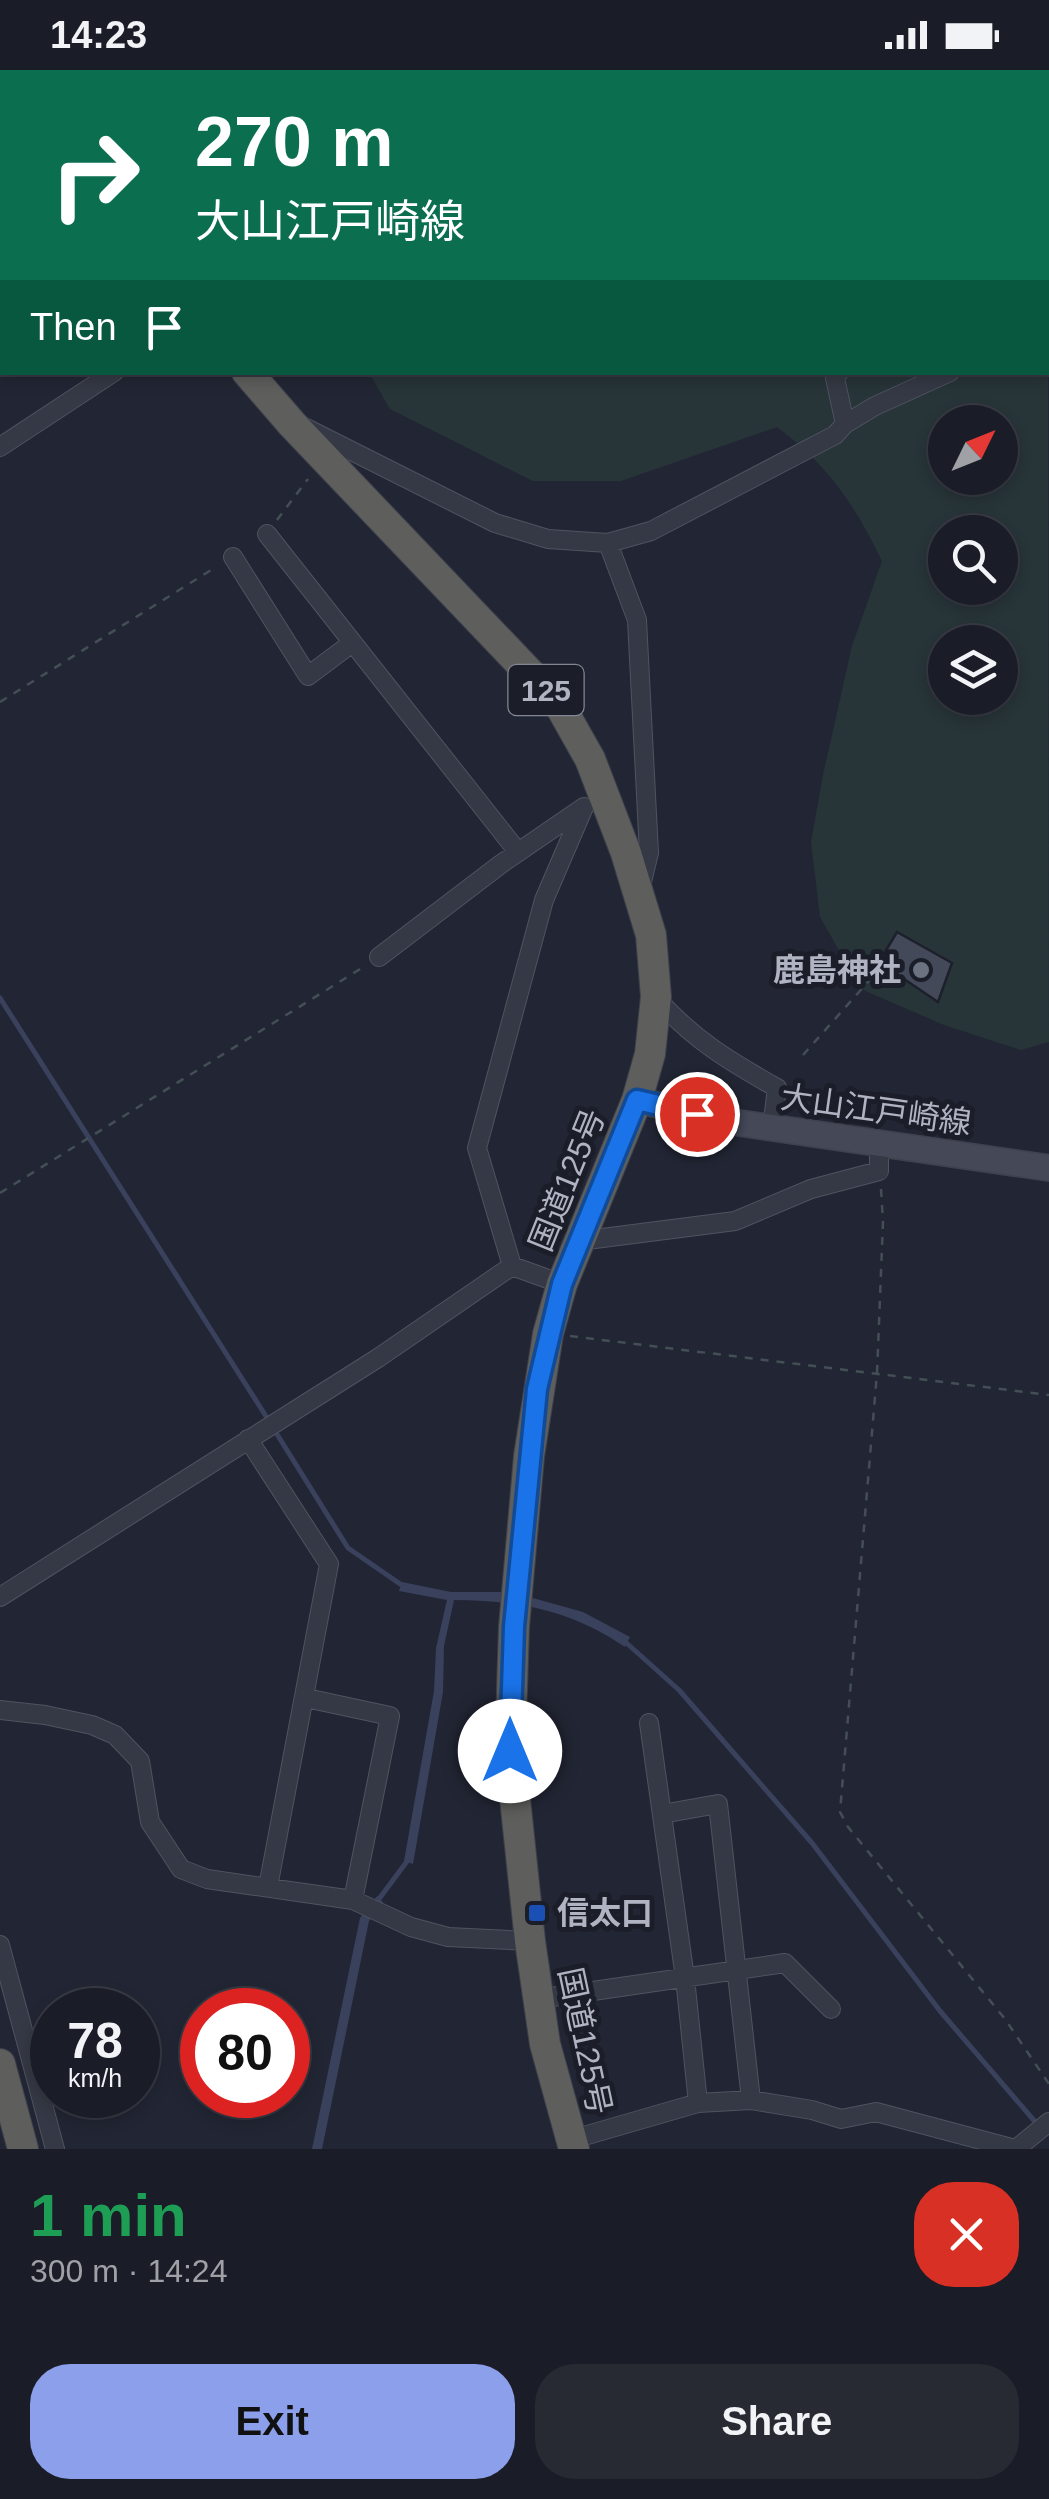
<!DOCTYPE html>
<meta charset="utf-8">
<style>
body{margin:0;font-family:Helvetica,"Noto Sans JP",sans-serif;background:#272933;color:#f1f3f6;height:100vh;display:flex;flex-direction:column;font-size:38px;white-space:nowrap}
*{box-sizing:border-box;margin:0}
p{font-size:32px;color:#9fa1a7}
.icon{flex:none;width:55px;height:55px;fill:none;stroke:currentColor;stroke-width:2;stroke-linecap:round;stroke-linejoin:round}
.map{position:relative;height:2079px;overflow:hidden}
.drawer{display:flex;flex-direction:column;background:#1a1c27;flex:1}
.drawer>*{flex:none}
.top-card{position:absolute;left:0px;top:0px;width:1050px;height:305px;box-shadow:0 5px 15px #0003,0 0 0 2px #383a44;background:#0b6e4f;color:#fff;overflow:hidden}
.needle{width:65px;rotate:47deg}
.buttons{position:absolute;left:928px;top:335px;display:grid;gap:20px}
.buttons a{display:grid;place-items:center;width:90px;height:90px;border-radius:50%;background:#1a1c27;box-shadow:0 5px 15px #0003,0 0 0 2px #383a44;font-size:50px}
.speed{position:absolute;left:30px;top:1918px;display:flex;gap:20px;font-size:50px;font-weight:700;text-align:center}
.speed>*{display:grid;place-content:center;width:130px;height:130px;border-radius:50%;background:#1a1c27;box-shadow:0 5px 15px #0003,0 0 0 2px #383a44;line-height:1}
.speed small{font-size:25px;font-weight:400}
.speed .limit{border:15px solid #d22;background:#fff;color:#111}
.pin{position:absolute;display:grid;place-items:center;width:85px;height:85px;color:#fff;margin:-42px;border:5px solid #fff;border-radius:50%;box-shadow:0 2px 10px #0007}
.me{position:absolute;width:110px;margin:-55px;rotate:0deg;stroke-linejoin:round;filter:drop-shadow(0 0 8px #0008)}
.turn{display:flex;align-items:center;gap:35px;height:210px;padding:0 30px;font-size:45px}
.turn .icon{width:130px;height:130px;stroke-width:2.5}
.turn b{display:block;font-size:70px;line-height:85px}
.then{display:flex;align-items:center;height:95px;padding:0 30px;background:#0003;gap:20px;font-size:38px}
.round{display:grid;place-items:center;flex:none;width:105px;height:105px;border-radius:40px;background:#272933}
.overview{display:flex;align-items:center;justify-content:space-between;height:170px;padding:0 30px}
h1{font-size:60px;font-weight:600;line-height:75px;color:#1e9e55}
.cta{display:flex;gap:20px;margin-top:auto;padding:20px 30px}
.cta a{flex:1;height:115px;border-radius:40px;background:#8c9fea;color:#111;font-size:40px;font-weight:600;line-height:115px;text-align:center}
.cta a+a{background:#272933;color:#f1f3f6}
.status{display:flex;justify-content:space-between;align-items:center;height:70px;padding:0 50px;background:#1a1c27;direction:ltr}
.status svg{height:28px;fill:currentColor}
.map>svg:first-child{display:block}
</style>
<div class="status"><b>14:23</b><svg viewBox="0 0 49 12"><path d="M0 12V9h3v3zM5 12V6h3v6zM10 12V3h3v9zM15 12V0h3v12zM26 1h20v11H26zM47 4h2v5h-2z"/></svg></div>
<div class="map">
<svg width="1049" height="2079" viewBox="0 0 1049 2079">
<rect width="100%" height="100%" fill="#222634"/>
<path fill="#273438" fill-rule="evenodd" d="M 1048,105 L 1049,972 L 1021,980 L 944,955 L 861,919 L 820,847 L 811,772 L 823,705 L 852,576 L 882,491 C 855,435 827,394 777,357 L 621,411 L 533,411 L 390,339 L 369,303 L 1048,302 ZM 945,352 L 1000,352 L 1000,408 L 945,408 ZM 945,462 L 1000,462 L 1000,518 L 945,518 ZM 945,572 L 1000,572 L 1000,628 L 945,628 Z"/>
<path fill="#39415c" d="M 402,1512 L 451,1522 L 511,1522 L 583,1542 L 630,1567 L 625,1577 C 569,1539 520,1531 454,1530 L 444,1576 L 443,1622 L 413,1794 L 404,1791 L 434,1621 L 436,1578 L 447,1530 L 399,1521 Z
M 377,1826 L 383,1832 L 369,1851 L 322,2079 L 312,2079 L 360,1848 Z"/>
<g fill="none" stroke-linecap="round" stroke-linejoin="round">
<path stroke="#39415c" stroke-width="5" d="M 0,928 L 269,1351
M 275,1361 L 348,1478 L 406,1518
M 622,1569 L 679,1620 L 812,1773 L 940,1941 L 1037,2054
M 376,1833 L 408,1790"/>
</g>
<path fill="#444959" stroke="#1d202b" stroke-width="2.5" d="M 897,862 L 952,893 L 938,932 L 879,892 Z"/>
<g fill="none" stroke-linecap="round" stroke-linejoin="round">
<g stroke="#505360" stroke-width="20">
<path id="minor" d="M 19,0 L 20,2
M 861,0 L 862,2
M 361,2 L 361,0
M 683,2 L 685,0
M 0,80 L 2,79
M 1048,296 L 1049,297
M 845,354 L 875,336 L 950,302
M 304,357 L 495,453 L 548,469 L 608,473 L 651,461 L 835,365 L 845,354 L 835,308 L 839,302
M 0,377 L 114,302
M 267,464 L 518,782
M 608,473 L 637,550 L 649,783 L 641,816
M 233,487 L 308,606 L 352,573
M 379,887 L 501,794 L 584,737
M 656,928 C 694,970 729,991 777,1018 L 772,1058
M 579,1171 L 735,1151 L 811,1119 L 879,1101 L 879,1074
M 512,1196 L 477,1078 L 544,830 L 584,737
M 248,1369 L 329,1494 L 268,1817
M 0,1527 L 378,1288 L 512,1196 L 562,1214
M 306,1628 L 390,1646 L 353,1830
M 0,1640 L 45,1645 L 92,1655 L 115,1665 L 140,1691 L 150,1752 L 181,1799 L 207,1809 L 353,1830 L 411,1857 L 448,1867 L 530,1871
M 649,1653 L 685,1908 L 698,2033
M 662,1744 L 718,1734 L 751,2030
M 0,1875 L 55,2079
M 538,1929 L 785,1893 L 831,1939
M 570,2070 L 698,2033 L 751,2030 L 812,2040 L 841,2049 L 876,2042 L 1015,2079
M 1016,2079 L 1049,2052"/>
</g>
<g stroke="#505360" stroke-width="25">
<path id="tertiary" d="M 0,171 L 2,171"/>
</g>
<g stroke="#3f424e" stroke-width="28">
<path id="secondary" d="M 637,1030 L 719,1050 L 1049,1098"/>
</g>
<g stroke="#3d404c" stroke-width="32">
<path id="trunk" d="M 177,2 L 178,0
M 247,302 L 292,354 L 559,634 L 590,689 L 626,783 L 651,865 L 656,927 L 650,984 L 637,1030 L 562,1214 L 548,1264 L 529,1386 L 514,1557 L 510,1681 L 530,1871 L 545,1974 L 574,2079
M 0,1994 L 23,2079"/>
</g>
<path stroke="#434f55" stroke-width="2.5" stroke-dasharray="8 8" stroke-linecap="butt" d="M 277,450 L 308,409
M 0,632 L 216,497
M 803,985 L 883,895
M 881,1119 L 883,1152 L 877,1303 L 840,1742 L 848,1757 L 1005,1949 L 1049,2014
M 0,1123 L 365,896
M 570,1266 L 1049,1325"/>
<use href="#minor" stroke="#353945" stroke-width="18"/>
<use href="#tertiary" stroke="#353945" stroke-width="22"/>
<use href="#secondary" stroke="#444857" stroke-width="25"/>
<use href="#trunk" stroke="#5e5e5c" stroke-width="30"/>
</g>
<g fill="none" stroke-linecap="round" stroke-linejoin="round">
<g stroke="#114b97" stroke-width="25">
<path id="route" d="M 510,1681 L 514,1557 L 537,1319 L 562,1214 L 637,1030 L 697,1044"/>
</g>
<use href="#route" stroke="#1a73e8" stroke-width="18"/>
</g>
<circle fill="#6b7280" stroke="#1b1e29" stroke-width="4" cx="921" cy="900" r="10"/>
<rect fill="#1a4fb4" stroke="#1b1e29" stroke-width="4" x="527" y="1833" width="20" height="20" rx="5"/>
<g text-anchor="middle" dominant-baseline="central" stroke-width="10" stroke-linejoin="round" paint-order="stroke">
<rect fill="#1b1e29" stroke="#838694" stroke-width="2.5" x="508.5" y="595" width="75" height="50" rx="8"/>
<g font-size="30" font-weight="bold" fill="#b0b3c2">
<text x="546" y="620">125</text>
</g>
<g font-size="32" font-weight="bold" fill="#b0b3c2" stroke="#1b1e29" text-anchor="end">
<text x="901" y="900">鹿島神社</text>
<text x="557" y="1843" text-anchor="start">信太口</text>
</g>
<g font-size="32" fill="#b0b3c2" stroke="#1b1e29">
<text transform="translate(876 1040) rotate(8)">大山江戸崎線</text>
<text transform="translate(567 1110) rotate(-68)">国道125号</text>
<text transform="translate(585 1971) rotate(78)">国道125号</text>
</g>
</g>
</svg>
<div class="buttons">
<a><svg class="needle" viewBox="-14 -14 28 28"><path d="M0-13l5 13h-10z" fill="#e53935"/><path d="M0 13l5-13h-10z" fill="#9fa1a7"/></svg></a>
<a><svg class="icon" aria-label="search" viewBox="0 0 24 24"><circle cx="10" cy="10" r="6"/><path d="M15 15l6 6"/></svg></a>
<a><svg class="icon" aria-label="layers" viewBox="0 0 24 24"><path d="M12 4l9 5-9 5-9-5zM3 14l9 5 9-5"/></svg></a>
</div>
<div class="speed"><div>78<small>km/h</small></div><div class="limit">80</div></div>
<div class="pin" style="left:697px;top:1044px;background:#d93025"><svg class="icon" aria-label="arrive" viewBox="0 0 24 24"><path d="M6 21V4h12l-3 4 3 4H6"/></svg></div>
<svg class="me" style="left:510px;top:1681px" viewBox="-20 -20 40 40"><circle r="19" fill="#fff"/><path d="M0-13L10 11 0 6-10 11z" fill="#1a73e8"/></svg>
<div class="top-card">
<div class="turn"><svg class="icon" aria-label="right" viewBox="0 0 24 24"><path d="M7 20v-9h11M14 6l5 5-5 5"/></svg><div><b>270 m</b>大山江戸崎線</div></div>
<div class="then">Then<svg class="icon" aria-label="arrive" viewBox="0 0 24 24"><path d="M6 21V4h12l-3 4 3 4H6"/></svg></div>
</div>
</div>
<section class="drawer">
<div class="overview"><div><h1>1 min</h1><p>300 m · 14:24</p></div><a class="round" style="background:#d93025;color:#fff"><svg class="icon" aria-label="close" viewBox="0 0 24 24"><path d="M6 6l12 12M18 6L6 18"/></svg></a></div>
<div class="cta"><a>Exit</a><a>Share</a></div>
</section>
